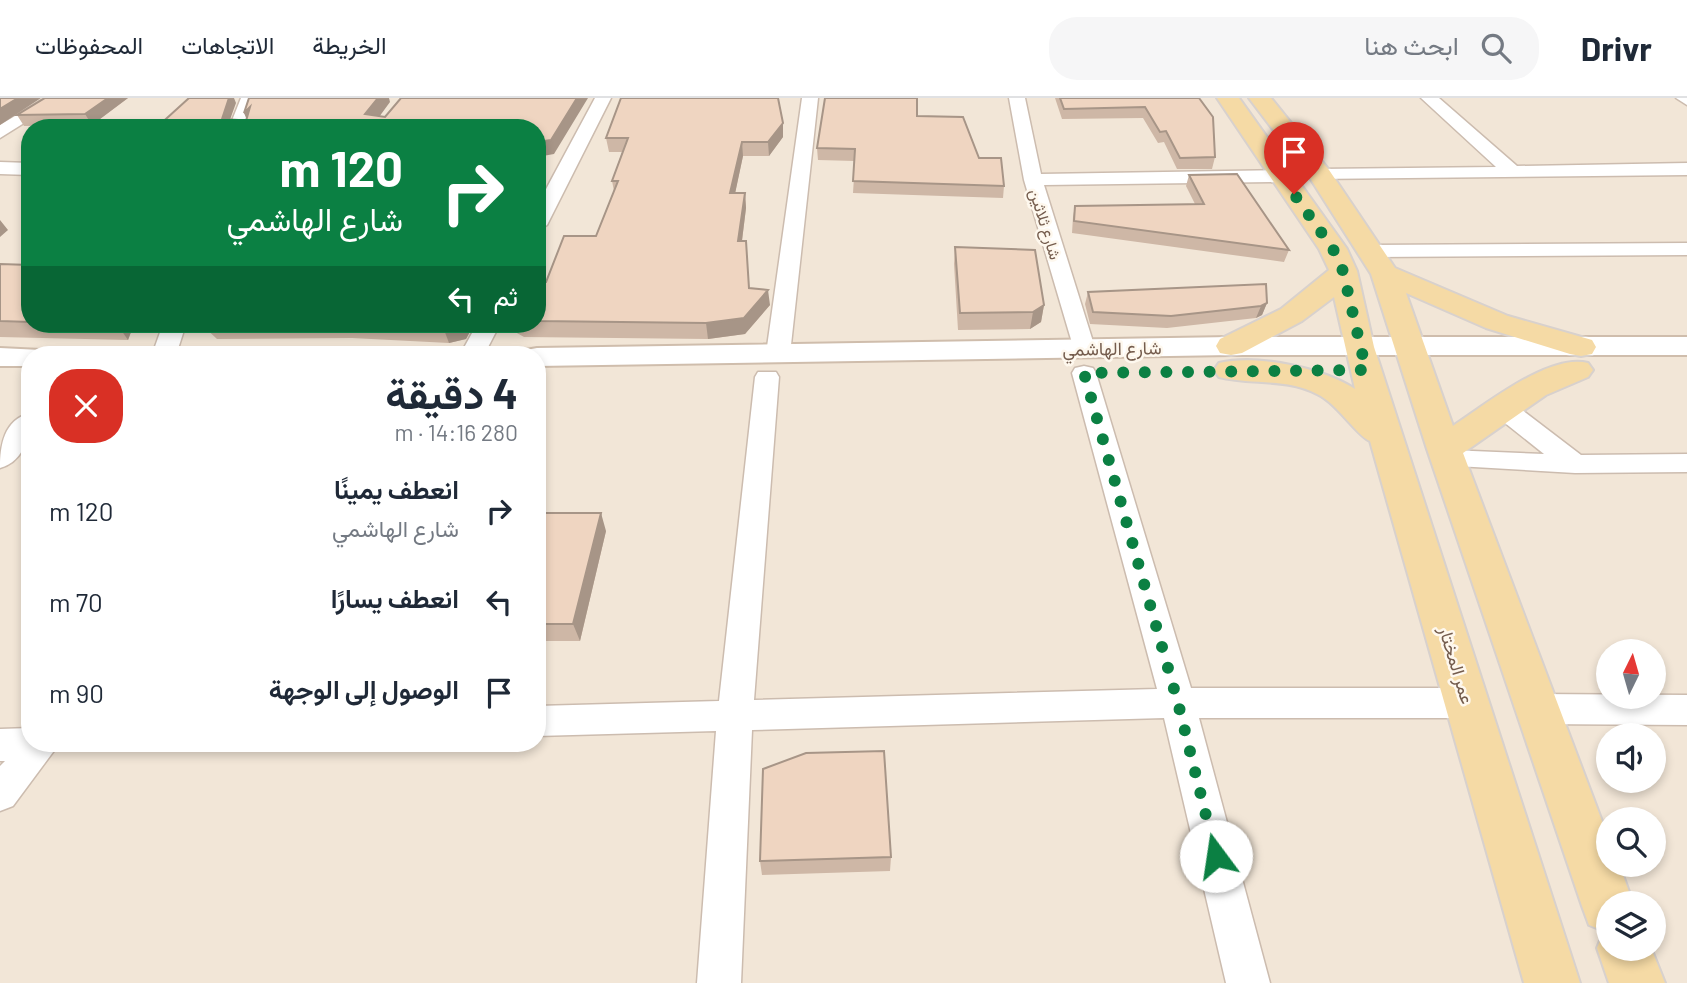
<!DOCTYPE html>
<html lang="ar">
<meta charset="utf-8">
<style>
body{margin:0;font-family:Barlow,Vazirmatn,sans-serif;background:#f6f6f7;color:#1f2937;direction:rtl;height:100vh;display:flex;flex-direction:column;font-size:26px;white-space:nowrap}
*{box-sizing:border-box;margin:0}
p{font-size:23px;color:#747a83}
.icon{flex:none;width:38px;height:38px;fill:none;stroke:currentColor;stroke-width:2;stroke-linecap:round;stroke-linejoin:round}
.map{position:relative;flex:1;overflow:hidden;direction:ltr}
.drawer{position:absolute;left:21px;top:248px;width:525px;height:406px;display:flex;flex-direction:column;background:#fff;border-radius:28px;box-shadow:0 4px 10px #0003;direction:rtl}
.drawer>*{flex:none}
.guide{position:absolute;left:21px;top:21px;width:525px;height:214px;border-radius:28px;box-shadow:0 4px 10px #0003;direction:rtl;background:#0b8043;color:#fff;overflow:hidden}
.needle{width:46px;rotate:5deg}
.fabs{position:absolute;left:1596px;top:541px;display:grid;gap:14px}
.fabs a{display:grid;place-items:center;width:70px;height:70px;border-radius:50%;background:#fff;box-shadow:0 4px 10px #0003;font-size:35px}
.pin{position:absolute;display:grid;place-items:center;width:60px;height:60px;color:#fff;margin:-72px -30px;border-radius:50% 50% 50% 0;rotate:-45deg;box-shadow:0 0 7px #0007}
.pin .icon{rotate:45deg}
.me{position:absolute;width:77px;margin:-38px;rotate:346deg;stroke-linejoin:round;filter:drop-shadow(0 0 5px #0008)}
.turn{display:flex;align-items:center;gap:24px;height:147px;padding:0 28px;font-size:32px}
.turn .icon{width:91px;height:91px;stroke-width:2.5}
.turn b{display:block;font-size:49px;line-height:60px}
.then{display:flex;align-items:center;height:66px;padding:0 28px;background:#0003;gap:14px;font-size:26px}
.round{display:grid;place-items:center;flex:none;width:74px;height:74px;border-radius:28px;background:#f6f6f7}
.head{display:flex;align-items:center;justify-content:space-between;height:119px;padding:0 28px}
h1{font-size:42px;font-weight:700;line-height:52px}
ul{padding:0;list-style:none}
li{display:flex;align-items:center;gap:21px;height:91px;padding:0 28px}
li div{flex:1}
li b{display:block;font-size:26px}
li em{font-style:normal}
header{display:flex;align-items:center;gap:42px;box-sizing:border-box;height:98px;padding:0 35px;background:#fff;border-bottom:2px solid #e0e1e3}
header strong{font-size:33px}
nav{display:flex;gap:38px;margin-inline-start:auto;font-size:24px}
.search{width:490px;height:63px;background:#f6f6f7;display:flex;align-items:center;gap:18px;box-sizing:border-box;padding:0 24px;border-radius:28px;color:#747a83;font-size:26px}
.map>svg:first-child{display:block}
</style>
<header>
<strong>Drivr</strong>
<div class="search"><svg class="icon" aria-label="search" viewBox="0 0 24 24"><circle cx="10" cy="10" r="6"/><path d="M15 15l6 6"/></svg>ابحث هنا</div>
<nav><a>الخريطة</a><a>الاتجاهات</a><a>المحفوظات</a></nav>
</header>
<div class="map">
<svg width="1687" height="885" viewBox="0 0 1687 885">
<rect width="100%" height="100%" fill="#fbf4e8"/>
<path fill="#f2e6d7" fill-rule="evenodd" d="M 0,0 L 1687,0 L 1687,885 L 0,885 ZM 30,30 L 537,30 L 537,226 L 30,226 ZM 30,257 L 537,257 L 537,646 L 30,646 ZM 1608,553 L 1654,553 L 1654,598 L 1608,598 ZM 1608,637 L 1654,637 L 1654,682 L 1608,682 ZM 1608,721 L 1654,721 L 1654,766 L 1608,766 ZM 1608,805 L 1654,805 L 1654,850 L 1608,850 Z"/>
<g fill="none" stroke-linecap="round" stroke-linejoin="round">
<g stroke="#ccbcaf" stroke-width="3">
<path id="minor" d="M 45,0 L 64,0 L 0,40 L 0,27 Z
M 241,0 L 257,0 L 247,30 L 229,30 Z
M 595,0 L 611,0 L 547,127 L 537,133 L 537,108 Z
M 802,0 L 818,0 L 790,256 L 787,261 L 769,261 L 766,256 Z
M 1009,0 L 1025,0 L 1041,76 L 1281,72 L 1290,78 L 1281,84 L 1044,87 L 1095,250 L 1091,255 L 1075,255 L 1024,82 Z
M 1421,0 L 1439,0 L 1517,68 L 1687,65 L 1687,77 L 1313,81 L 1311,77 L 1320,71 L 1496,69 Z
M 1676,0 L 1687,0 L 1687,7 Z
M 0,64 L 30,65 L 30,77 L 0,76 Z
M 1687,145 L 1687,157 L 1373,159 L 1362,153 L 1373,147 Z
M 163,226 L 186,226 L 176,257 L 152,257 Z
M 477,226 L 500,226 L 484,257 L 460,257 Z
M 1084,268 L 1093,270 L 1096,275 L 1191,590 L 1468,590 L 1480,595 L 1485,605 L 1480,615 L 1468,620 L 1199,620 L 1270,885 L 1226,885 L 1164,620 L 752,632 L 741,885 L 697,885 L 716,633 L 537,638 L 537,608 L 719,603 L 755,279 L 758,274 L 776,274 L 779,279 L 754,602 L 1157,591 L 1072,275 L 1075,270 Z
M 1504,303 L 1513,305 L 1581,357 L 1687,356 L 1687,374 L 1575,375 L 1439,367 L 1435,361 L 1439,355 L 1449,352 L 1544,356 L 1495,317 L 1491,311 L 1495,305 Z
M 30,315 C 30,337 25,363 0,370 C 0,347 4,322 30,315 Z
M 1535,596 L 1687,597 L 1687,627 L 1535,626 L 1523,622 L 1518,611 L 1523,600 Z
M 30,630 L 30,646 L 59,646 L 13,708 L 0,713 L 0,668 L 5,663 L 0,663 L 0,631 Z"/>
</g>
<g stroke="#cfbdac" stroke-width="4">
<path id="secondary" d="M 1231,239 L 1687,239 L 1687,257 L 1231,257 L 537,268 L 537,257 L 523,257 L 526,252 L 537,250 Z
M 0,250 L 41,252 L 44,257 L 30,257 L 30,268 L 0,268 Z"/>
</g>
<g stroke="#d8d1cd" stroke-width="4">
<path id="primary" d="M 1217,0 L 1239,0 L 1347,151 L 1357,173 L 1374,249 L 1580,885 L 1524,885 L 1370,343 C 1357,338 1338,306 1317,296 C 1287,280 1251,287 1219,279 L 1214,272 L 1219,265 C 1257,256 1323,270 1355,291 L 1334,199 L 1302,223 L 1242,255 L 1231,257 L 1220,255 L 1216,248 L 1220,241 L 1281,211 L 1329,172 L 1319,151 Z
M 1249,0 L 1271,0 L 1329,72 L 1395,170 L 1508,218 L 1592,242 L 1596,249 L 1592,256 L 1581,258 L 1570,256 L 1486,230 L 1406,195 L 1453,328 C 1485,307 1549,255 1588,265 L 1593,272 L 1588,279 L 1546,297 L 1463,355 L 1608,739 L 1608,766 L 1619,766 L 1633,805 L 1608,805 L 1608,850 L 1651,850 L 1665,885 L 1609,885 L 1597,850 L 1604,833 L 1589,827 L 1582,808 L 1427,351 L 1371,176 L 1310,80 Z"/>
</g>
<use href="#minor" fill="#fff" fill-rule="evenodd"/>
<use href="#secondary" fill="#fff" fill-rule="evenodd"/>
<use href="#primary" fill="#f5daa5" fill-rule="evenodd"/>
</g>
<path fill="#ceb7a6" d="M 128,0 L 92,27 L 24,28 L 17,17 Z
M 1055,0 L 1199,0 L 1215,59 L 1212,71 L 1177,71 L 1164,44 L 1158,45 L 1143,20 L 1062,21 Z
M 917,18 L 979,60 L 1004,88 L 1003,100 L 853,95 L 855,63 L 818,62 L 817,50 Z
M 783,39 L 769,58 L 743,58 L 735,95 L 745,95 L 746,110 L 742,143 L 749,190 L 770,207 L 745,236 L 708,241 L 524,239 L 501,226 L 537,226 L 537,185 L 546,184 L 596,138 L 614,93 L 612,83 L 622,54 L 609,54 L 606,40 Z
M 1189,77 L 1289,152 L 1284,164 L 1072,135 L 1073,119 L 1075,108 L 1195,106 L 1186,88 Z
M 955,149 L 1044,207 L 1041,224 L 1030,231 L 958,232 L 954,166 Z
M 0,166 L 30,167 L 30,226 L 134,226 L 128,242 L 0,239 Z
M 1088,194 L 1267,205 L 1262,217 L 1256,220 L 1167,230 L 1090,226 L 1085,206 Z
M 201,226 L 474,226 L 466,241 L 449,245 L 352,240 L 217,241 Z
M 606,433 L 580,543 L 537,543 L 537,440 Z
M 891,759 L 890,773 L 762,777 L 760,763 Z"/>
<path fill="#a79587" d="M 18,0 L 41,0 L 0,27 L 0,11 Z
M 108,0 L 128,0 L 92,27 L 85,16 Z
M 229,0 L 234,0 L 236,5 L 227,30 L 222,21 Z
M 375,0 L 389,0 L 390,4 L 371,30 L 365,16 Z
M 577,0 L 588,0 L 554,56 L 537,59 L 537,44 Z
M 250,9 L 250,29 L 244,15 Z
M 240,22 L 244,30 L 230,30 Z
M 783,25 L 783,39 L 769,58 L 768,44 Z
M 742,44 L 743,58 L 732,110 L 730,95 Z
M 541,59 L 544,74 L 537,85 L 537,65 Z
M 745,95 L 746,110 L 740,158 L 738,143 Z
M 0,122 L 8,132 L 0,139 Z
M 768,192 L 770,207 L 745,236 L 708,241 L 706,225 Z
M 1267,205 L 1262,217 L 1256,220 L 1261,208 Z
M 1044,207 L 1041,224 L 1030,231 L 1033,214 Z
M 117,226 L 134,226 L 128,242 Z
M 458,226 L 474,226 L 466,241 L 449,245 L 443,229 Z
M 601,415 L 606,433 L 580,543 L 573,526 Z"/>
<path fill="#efd5c1" stroke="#a79587" stroke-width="2" d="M 0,0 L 18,0 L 0,11 Z
M 45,0 L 108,0 L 85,16 L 17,17 Z
M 189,0 L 229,0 L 222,21 L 240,22 L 230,30 L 156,30 Z
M 249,0 L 378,0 L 365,16 L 385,19 L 401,0 L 577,0 L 551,42 L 537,44 L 537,30 L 244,30 L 250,9 L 244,15 Z
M 621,0 L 778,0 L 783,25 L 768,44 L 742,44 L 730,95 L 745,95 L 738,143 L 746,143 L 749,190 L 768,192 L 744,220 L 706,225 L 537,223 L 537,185 L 546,184 L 564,138 L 596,138 L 618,83 L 612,83 L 628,40 L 606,40 Z
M 825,0 L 917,0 L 917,18 L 963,19 L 979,60 L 1001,60 L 1004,88 L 853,83 L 855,51 L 817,50 Z
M 1060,0 L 1199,0 L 1213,19 L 1215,59 L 1180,60 L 1166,33 L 1160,34 L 1145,9 L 1064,11 Z
M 1237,76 L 1289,152 L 1074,123 L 1075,108 L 1204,106 L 1189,77 Z
M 955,149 L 1035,152 L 1044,207 L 1033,214 L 960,215 Z
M 0,166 L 30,167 L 30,224 L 0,223 Z
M 1266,186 L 1267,205 L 1261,208 L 1171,218 L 1093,214 L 1088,194 Z
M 377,226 L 458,226 L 443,229 Z
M 543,415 L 601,415 L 573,526 L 537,526 L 537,440 Z
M 884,653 L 891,759 L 760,763 L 763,671 L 806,655 Z"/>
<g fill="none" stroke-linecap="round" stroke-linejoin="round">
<path stroke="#0b8043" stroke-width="12" stroke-dasharray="0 21.6" d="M 1216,758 L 1178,605 L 1084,275 L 1366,272 L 1343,173 L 1333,151 L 1294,96"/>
</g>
<g text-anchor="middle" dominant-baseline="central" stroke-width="5" stroke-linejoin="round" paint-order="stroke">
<g font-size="16" fill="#745c4d" stroke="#fef8ee">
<text transform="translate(1046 126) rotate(73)">شارع ثلاثين</text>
</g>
<g font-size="18" fill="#745c4d" stroke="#fef8ee">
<text transform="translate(1112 250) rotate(-1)">شارع الهاشمي</text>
<text transform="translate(1457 567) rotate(73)">عمر المختار</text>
</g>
</g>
</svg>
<div class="fabs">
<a><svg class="needle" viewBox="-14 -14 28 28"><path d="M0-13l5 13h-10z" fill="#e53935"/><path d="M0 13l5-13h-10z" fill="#747a83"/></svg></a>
<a><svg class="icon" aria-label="sound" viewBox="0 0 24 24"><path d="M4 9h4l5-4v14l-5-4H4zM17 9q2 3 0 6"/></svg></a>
<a><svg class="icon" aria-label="search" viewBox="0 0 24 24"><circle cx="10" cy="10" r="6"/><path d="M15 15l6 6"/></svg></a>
<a><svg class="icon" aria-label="layers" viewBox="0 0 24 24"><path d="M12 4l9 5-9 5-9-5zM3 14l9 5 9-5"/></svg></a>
</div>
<div class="pin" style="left:1294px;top:96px;background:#d93025"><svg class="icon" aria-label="arrive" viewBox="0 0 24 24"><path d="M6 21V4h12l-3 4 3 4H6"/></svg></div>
<svg class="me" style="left:1216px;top:758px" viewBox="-20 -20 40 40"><circle r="19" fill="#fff"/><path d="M0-13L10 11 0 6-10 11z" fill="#0b8043"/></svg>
<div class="guide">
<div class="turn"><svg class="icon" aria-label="right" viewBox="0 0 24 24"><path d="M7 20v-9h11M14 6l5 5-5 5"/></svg><div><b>120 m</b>شارع الهاشمي</div></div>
<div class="then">ثم<svg class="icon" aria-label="left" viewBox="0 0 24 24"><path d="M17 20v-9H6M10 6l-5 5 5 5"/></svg></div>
</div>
<section class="drawer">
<div class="head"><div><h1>4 دقيقة</h1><p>280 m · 14:16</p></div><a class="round" style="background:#d93025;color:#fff"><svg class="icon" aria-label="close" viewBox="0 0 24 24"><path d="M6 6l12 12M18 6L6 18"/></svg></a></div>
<ul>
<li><svg class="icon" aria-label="right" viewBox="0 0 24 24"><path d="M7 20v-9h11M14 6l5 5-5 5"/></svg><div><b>انعطف يمينًا</b><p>شارع الهاشمي</p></div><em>120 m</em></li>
<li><svg class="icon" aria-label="left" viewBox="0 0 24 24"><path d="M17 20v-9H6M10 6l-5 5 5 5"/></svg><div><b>انعطف يسارًا</b></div><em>70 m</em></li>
<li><svg class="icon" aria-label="arrive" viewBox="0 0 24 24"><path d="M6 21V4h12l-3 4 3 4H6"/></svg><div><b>الوصول إلى الوجهة</b></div><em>90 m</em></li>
</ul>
</section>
</div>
